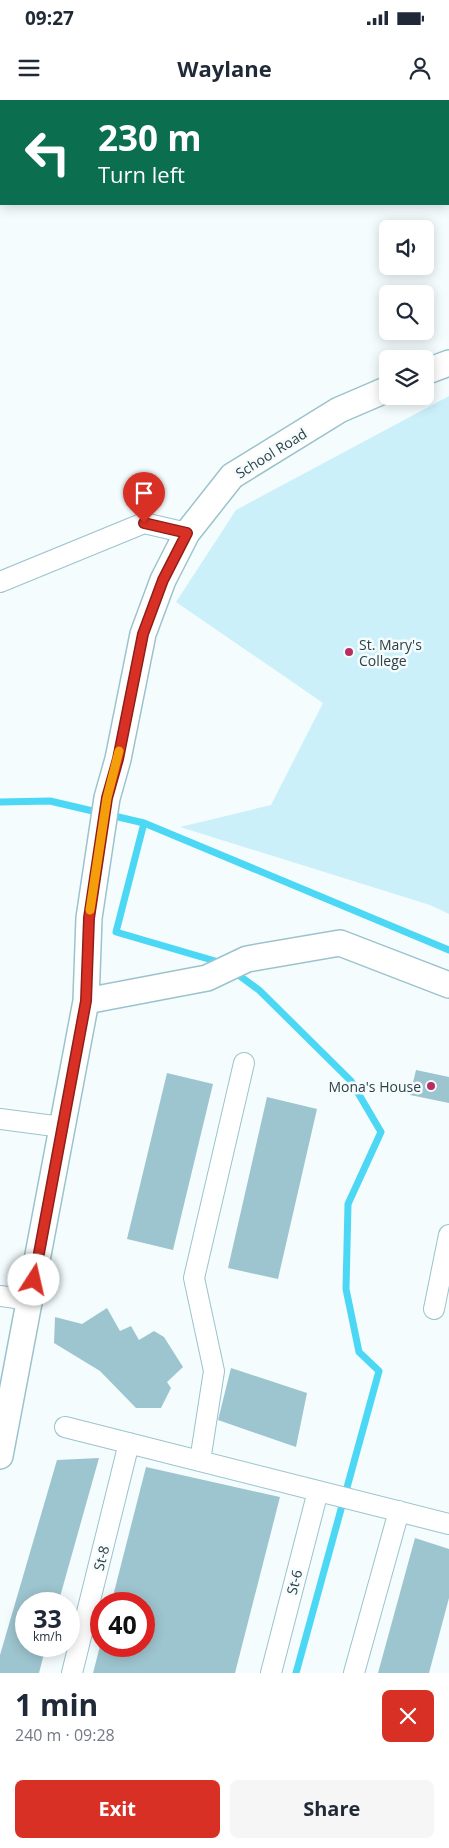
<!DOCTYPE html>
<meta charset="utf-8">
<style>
body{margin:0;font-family:"Open Sans",sans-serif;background:#f6f6f7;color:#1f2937;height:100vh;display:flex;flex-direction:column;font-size:19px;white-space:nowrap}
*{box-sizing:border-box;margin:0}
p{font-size:16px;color:#747a83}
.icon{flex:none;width:28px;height:28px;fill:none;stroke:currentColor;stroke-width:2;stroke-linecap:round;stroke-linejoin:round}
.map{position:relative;height:1573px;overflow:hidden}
.panel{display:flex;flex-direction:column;background:#fff;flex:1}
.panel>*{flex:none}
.banner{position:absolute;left:0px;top:0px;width:450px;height:105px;box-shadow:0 2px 12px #0003;background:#0b6e4f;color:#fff;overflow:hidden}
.fabs{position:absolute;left:379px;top:120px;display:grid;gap:10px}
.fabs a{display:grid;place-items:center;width:55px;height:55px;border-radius:8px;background:#fff;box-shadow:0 2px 12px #0003;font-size:25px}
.speed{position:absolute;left:15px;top:1492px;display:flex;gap:10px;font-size:25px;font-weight:700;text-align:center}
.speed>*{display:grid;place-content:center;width:65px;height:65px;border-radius:50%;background:#fff;box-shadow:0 2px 12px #0003;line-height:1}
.speed small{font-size:12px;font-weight:400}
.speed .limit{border:8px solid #d22;background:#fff;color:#111}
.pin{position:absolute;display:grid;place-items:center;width:42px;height:42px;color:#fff;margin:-51px -21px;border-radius:50% 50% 50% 0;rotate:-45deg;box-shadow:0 0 5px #0007}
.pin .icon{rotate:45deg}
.me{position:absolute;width:55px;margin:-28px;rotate:10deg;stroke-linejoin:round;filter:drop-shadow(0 0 4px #0008)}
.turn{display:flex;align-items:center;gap:18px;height:105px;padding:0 15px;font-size:22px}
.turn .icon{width:65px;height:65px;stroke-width:2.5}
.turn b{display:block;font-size:35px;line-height:42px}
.round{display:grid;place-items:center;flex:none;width:52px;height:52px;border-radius:8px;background:#f6f6f7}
.head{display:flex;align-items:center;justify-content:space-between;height:85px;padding:0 15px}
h1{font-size:30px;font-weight:700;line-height:38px}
.cta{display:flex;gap:10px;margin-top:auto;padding:10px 15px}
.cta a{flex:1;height:58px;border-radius:8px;background:#d93025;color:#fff;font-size:20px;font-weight:700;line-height:58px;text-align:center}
.cta a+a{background:#f6f6f7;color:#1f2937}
.status{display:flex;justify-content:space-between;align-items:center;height:35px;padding:0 25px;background:#fff;direction:ltr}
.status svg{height:14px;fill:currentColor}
header{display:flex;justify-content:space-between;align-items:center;height:65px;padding:0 15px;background:#fff;font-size:22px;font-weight:700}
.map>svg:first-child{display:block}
</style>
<div class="status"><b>09:27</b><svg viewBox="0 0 49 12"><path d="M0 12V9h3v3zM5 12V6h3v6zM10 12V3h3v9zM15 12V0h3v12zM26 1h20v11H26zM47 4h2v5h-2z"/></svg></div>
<header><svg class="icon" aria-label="menu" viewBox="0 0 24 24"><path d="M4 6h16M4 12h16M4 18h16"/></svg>Waylane<svg class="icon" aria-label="person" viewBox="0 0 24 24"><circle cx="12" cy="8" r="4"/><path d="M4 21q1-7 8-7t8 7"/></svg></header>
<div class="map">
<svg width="449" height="1573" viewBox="0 0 449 1573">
<rect width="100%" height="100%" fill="#f4fcfe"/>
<path fill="#cbf0fa" d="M 449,296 L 449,814 L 430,805 L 180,727 L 271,705 L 323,603 L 176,502 L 236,410 Z"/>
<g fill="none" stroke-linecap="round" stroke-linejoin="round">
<path stroke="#4cd8f5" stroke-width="7" d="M 0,702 L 50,701 L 144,723 L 449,850
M 144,723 L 116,832 L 222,863
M 233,871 L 259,890 L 351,981 L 381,1032 L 348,1104 L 346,1189 L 359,1252 L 379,1271 L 296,1573"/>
</g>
<path fill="#9dc5cf" d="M 416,970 L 449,977 L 449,1003 L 410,995 Z
M 167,973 L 213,984 L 173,1150 L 127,1139 Z
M 267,997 L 317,1009 L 278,1179 L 228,1168 Z
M 107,1208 L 120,1231 L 131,1226 L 139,1240 L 154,1231 L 164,1237 L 183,1267 L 167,1282 L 171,1288 L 161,1308 L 136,1308 L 100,1271 L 54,1243 L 55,1217 L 82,1224 Z
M 231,1268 L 307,1293 L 296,1347 L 218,1320 Z
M 99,1358 L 58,1504 L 26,1504 L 26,1546 L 46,1546 L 39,1573 L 0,1573 L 0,1555 L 57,1360 Z
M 146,1367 L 280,1397 L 235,1573 L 93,1573 L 100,1546 L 144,1546 L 144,1504 L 111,1504 Z
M 415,1438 L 449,1449 L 449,1498 L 429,1573 L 378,1573 Z"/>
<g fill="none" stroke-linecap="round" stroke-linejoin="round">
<g stroke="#9bc3cd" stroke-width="22">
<path id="minor" d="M 442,1 L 444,0
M 0,482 L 144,423 L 187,433
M 0,1019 L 62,1027
M 0,1196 L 30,1200
M 434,1209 L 449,1135
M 65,1327 L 449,1424
M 200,1361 L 214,1271 L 194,1178 L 244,963
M 72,1573 L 129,1343
M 271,1573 L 318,1391
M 354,1573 L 399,1411"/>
</g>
<g stroke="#9bc3cd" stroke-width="28">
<path id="tertiary" d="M 425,272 L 449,263
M 86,901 L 207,878 L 247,859 L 340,843 L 449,885
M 0,1356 L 86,901 L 89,818 L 107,698 L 118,659 L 143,534 L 163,480 L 187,433 L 232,376 L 339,310 L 388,289"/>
</g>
<use href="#minor" stroke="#fff" stroke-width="20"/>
<use href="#tertiary" stroke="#fff" stroke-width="25"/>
</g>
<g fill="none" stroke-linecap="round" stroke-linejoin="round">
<g stroke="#8d1f18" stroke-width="12">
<path id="route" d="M 34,1180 L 86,901 L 89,818 L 107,698 L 118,659 L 143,534 L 163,480 L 187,433 L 144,423"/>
</g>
<use href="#route" stroke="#d93025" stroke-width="9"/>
<path stroke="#f59e0b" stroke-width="9" d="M 90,810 L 107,698 L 119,651"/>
</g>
<g fill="#ba2d60" stroke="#f4fcfe" stroke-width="2">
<circle cx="349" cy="552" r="5"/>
<circle cx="431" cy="986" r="5"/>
</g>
<g text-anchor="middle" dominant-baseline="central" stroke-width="5" stroke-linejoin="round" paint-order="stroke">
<g font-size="14" fill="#2f3f43" stroke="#f4fcfe">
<text transform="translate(271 353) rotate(-32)">School Road</text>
<text transform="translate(101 1458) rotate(-76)">St-8</text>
<text transform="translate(294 1482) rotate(-76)">St-6</text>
</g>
<g font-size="14" fill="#2f3f43" stroke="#f4fcfe" text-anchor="start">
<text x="359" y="544">St. Mary's<tspan x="359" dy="16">College</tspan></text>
<text x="421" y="986" text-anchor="end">Mona's House</text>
</g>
</g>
</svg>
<div class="fabs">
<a><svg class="icon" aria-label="sound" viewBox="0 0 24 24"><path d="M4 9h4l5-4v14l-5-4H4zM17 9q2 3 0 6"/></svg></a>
<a><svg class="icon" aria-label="search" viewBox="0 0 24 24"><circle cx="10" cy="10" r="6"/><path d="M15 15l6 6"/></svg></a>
<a><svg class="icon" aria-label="layers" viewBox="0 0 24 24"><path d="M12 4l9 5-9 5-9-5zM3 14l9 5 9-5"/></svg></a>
</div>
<div class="speed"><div>33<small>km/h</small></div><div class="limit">40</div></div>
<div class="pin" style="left:144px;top:423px;background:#d93025"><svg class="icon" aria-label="arrive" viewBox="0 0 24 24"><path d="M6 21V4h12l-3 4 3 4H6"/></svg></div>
<svg class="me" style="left:34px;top:1180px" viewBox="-20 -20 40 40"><circle r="19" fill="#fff"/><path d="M0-13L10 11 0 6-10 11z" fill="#d93025"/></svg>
<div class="banner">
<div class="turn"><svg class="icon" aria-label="left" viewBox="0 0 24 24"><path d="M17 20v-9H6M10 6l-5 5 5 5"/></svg><div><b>230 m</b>Turn left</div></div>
</div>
</div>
<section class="panel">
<div class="head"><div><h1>1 min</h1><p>240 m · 09:28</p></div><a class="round" style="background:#d93025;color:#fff"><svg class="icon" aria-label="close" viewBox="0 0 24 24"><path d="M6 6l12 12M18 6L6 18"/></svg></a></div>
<div class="cta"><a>Exit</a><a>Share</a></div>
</section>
